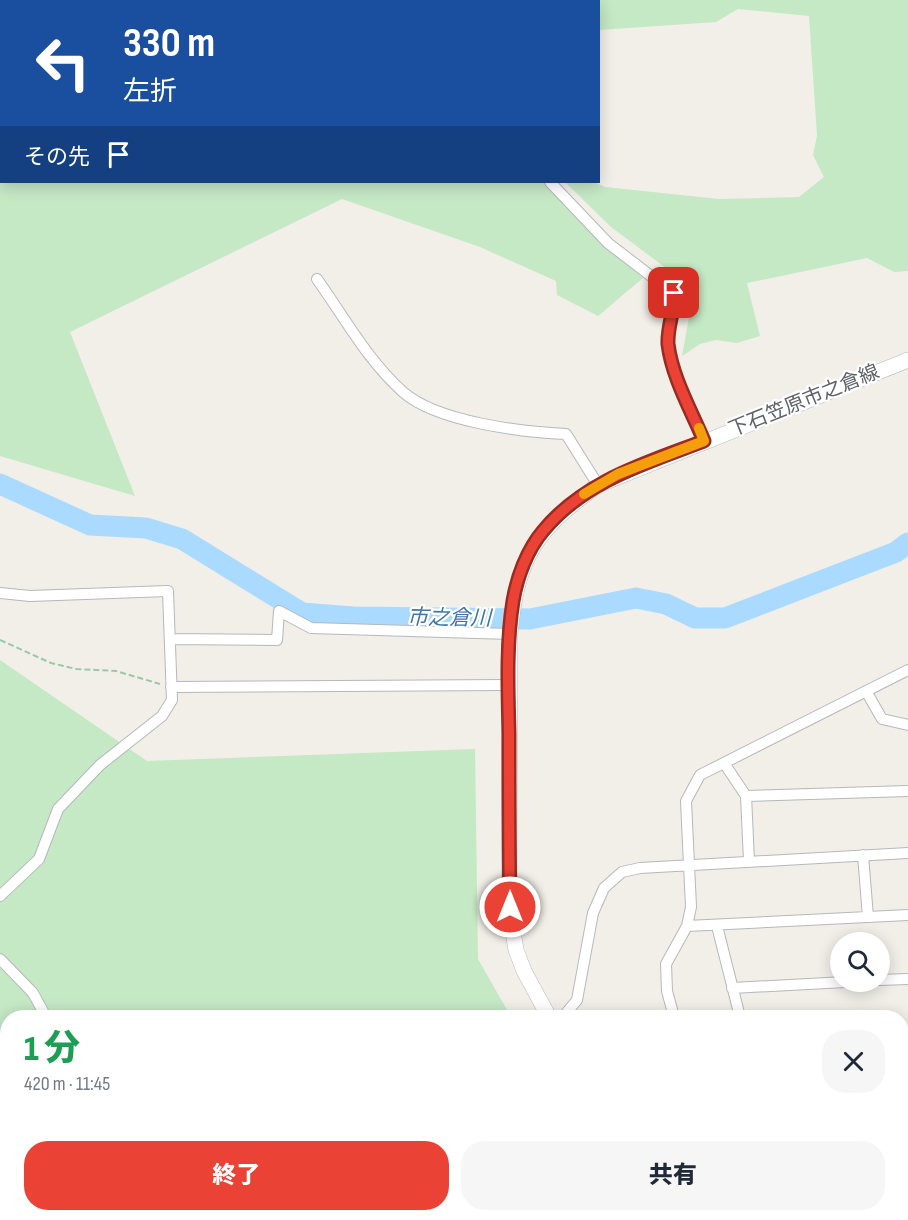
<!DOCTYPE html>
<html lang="ja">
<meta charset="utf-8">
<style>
body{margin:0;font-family:"Sofia Sans Condensed","Noto Sans JP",sans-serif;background:#f6f6f7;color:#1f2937;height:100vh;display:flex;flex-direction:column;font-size:22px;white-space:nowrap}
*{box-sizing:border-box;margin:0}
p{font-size:20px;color:#747a83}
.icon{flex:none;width:33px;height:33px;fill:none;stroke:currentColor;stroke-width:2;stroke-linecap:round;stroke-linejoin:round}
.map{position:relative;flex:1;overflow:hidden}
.side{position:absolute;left:0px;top:1010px;width:909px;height:212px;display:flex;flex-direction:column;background:#fff;border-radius:24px 24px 0 0;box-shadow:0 3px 15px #0003}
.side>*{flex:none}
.hud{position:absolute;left:0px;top:0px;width:600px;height:183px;box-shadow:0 3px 15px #0003;background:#1a4fa0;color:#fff;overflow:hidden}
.tools{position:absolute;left:830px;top:932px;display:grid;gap:12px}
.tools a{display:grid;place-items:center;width:60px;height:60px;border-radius:50%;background:#fff;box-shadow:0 3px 15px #0003;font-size:30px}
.pin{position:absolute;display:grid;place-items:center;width:51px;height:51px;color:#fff;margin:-26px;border-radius:12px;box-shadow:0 3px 9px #0006}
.me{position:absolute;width:66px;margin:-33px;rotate:0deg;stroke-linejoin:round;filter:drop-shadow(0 0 4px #0008)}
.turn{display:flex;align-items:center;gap:21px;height:126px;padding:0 24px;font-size:27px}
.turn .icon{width:78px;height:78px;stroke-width:2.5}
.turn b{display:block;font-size:42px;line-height:51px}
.then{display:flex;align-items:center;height:57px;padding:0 24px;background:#0003;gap:12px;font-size:22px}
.round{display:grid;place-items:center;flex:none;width:63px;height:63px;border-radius:24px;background:#f6f6f7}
.headline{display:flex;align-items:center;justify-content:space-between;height:102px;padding:0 24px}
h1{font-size:36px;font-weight:800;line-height:45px;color:#1e9e55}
.button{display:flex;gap:12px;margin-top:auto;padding:12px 24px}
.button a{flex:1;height:69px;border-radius:24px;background:#ea4335;color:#fff;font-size:24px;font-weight:800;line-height:69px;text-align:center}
.button a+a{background:#f6f6f7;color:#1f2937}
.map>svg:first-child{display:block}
</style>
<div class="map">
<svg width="908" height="1220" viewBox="0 0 908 1220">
<rect width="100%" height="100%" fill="#f1efe8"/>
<path fill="#c5e8c5" d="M 0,0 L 908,0 L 908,271 L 894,272 L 867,258 L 747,283 L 760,336 L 737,343 L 716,340 L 700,344 L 682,356 L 694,289 L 611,227 L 565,182 L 594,182 L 605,187 L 719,199 L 799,197 L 824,177 L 813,155 L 817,136 L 809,16 L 738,9 L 716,22 L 599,30 L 598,2 L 2,2 L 2,182 L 544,182 L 602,242 L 643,278 L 598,316 L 557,295 L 556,281 L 480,247 L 342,199 L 70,332 L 135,496 L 0,456 Z
M 0,660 L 147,761 L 475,749 L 478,959 L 511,1017 L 8,1017 L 8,1214 L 666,1214 L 672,1220 L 0,1220 Z"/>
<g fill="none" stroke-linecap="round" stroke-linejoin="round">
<path stroke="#aadaff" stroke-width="21" d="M 0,484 L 90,525 L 146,528 L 182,539 L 302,613 L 353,617 L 530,619 L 636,598 L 666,604 L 695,618 L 725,618 L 896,552 L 908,543"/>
<g stroke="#b5b8bc" stroke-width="12">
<path id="minor" d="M 550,182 L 608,243 L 673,293 C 675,310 667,327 668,344 C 672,377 691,410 704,441
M 317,279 C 344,317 368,361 403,392 C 437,422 522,432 566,434 L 598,485
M 0,593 L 30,596 L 168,591 L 172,700 L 162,716 L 100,765 L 58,809 L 39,859 L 0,896
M 170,639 L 277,640 L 279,611 L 311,628 L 510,634
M 171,687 L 508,685
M 866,691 L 882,719 L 908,725
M 724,763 L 746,796 L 749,861
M 746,796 L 908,791
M 863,855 L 868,917
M 687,926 L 908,915
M 717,926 L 740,1017
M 0,959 L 33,993 L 46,1017
M 879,980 L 908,979
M 732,988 L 864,981
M 563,1017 L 577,1000 L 593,913 L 604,888 L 622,872 L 640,868 L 908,853
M 674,1017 L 667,991 L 666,964 L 687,926 L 691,907 L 686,801 L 700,775 L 908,670
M 902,1041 L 908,1041
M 902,1104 L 908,1104
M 902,1172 L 908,1171"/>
</g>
<g stroke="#b5b8bc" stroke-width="15">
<path id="tertiary" d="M 0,1067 L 8,1074
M 295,1214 L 316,1220"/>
</g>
<g stroke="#b6babf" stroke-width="16">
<path id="secondary" d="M 549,1017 L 524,971 L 516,950 L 509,907 L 510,634 C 517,556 536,530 598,485 L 908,360
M 652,1214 L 653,1220"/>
</g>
<path stroke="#9cc7a9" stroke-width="2" stroke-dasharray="6 3" stroke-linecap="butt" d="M 0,640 L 51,663 L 76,669 L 116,671 L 160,684"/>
<use href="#minor" stroke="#fff" stroke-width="10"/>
<use href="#tertiary" stroke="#fff" stroke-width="14"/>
<use href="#secondary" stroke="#fff" stroke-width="15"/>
</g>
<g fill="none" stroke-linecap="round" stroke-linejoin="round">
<g stroke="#982c22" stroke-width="15">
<path id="route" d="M 510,907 C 509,849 509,791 509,733 C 508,690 506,644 513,601 C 517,577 527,550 543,531 C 584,481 646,463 704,441 C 691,410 672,377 668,344 C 667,327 675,310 674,293"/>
</g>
<use href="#route" stroke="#ea4335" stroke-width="10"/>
<path stroke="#f59e0b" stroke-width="10" d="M 584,494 L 618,474 L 704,441 L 699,428"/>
</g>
<g text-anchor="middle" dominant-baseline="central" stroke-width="4.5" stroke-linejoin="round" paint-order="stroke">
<g font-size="20" fill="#5f6368" stroke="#fff">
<text transform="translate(804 401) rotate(-22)">下石笠原市之倉線</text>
</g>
<g font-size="21" font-style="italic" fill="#4174aa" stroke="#fff">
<text transform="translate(449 618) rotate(1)">市之倉川</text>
</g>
</g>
</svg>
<div class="tools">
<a><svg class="icon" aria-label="search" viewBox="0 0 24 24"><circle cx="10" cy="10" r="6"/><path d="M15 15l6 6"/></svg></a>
</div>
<div class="pin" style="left:674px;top:293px;background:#d93025"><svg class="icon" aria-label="arrive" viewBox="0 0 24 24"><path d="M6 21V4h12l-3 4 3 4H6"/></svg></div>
<svg class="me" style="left:510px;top:907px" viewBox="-20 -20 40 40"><circle r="17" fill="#ea4335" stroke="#fff" stroke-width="3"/><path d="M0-11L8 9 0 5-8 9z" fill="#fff"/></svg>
<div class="hud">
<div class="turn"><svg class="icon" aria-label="left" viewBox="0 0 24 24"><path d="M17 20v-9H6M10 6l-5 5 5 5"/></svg><div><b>330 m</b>左折</div></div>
<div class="then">その先<svg class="icon" aria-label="arrive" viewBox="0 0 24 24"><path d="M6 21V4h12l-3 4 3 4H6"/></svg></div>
</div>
<section class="side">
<div class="headline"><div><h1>1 分</h1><p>420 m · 11:45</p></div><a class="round"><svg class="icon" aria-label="close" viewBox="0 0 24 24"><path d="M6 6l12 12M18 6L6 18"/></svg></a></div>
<div class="button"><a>終了</a><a>共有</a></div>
</section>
</div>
